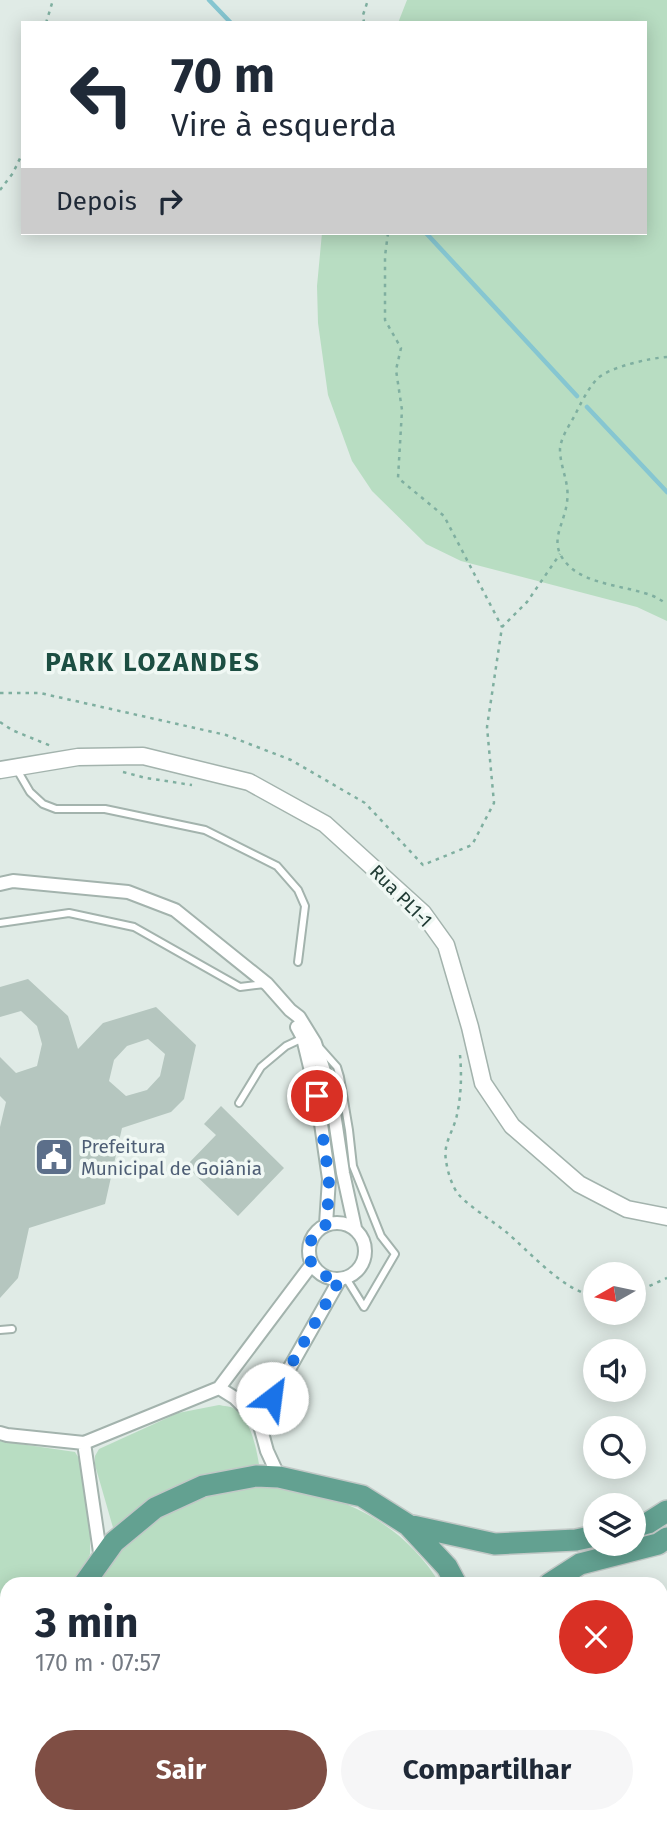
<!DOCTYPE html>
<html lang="pt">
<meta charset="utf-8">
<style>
body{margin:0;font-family:"Fira Sans",sans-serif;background:#f6f6f7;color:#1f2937;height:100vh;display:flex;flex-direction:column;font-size:26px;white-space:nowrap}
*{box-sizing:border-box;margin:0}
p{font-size:23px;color:#747a83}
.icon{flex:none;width:38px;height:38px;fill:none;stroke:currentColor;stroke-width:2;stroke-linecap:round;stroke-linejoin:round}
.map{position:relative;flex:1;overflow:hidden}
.sheet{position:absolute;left:0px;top:1577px;width:668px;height:247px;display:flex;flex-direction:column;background:#fff;border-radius:21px 21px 0 0;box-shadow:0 4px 18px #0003}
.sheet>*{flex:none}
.hud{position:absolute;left:21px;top:21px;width:626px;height:214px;border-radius:0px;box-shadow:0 4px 18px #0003;background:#fff;color:#1f2937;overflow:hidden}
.needle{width:46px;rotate:261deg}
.tools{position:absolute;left:583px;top:1262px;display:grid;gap:14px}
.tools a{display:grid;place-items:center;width:63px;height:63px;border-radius:50%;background:#fff;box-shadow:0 4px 18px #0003;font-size:35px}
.pin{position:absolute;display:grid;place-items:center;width:60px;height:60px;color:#fff;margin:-30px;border:4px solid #fff;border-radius:50%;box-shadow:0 2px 7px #0007}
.me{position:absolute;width:77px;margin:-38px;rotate:30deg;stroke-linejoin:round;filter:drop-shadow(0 0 5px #0008)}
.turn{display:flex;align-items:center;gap:24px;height:147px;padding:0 35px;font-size:32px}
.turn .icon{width:91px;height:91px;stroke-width:2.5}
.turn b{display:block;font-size:49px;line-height:60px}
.then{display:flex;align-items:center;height:66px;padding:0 35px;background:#0003;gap:14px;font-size:26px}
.round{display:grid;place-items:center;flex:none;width:74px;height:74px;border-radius:37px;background:#f6f6f7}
.overview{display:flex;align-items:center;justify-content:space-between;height:119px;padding:0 35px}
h1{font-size:42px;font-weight:700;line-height:52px}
.primary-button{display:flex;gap:14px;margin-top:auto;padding:14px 35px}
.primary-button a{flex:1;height:80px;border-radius:42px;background:#7f4e44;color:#fff;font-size:28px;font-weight:700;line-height:80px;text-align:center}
.primary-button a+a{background:#f6f6f7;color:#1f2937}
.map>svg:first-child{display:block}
</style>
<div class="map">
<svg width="667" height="1823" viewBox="0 0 667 1823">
<rect width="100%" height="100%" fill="#e0ebe6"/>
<path fill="#b8ddc2" d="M 407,0 L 667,0 L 667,621 L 637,607 L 461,561 L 426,544 L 372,491 L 352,461 L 328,395 L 318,323 L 317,286 L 322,233 L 646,233 L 646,23 L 398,23 Z
M 219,1405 C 223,1406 231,1406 235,1409 C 252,1420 257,1452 260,1470 L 114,1531 L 95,1465 L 95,1456 L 99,1449 L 178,1413 Z
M 0,1441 L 75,1452 L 83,1465 L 82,1478 L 90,1524 L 90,1554 L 84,1569 L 73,1584 L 7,1584 L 7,1727 L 0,1748 Z
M 260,1486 C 332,1488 402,1520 440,1584 L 92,1584 C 125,1538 162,1507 217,1492 C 230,1489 246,1488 260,1486 Z
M 104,1817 L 430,1817 L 424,1823 L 109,1823 Z"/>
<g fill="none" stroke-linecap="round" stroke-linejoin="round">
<path stroke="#86c6d1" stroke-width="4.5" d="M 209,0 L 231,23
M 426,233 L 577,396
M 587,407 L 667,492"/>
</g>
<path fill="#b5c6bf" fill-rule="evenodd" d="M 28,979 L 68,1016 L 78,1049 L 103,1023 L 156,1007 L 196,1045 L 184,1099 L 171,1112 L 122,1128 L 105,1204 L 29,1228 L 18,1278 L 0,1298 L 0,1127 L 6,1102 L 0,1096 L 0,1057 L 16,1073 L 37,1066 L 42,1044 L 37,1026 L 21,1011 L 0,1017 L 0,987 ZM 148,1039 L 165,1054 L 160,1076 L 147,1090 L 126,1096 L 109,1081 L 114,1060 L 127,1046 Z
M 221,1106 L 284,1168 L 238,1216 L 186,1166 L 216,1135 L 204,1124 Z"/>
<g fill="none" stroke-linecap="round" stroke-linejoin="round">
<g stroke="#a3b3ad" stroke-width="10">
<path id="service" d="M 16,768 L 30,792 L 43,804 L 56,809 L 105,809 L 205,830 L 277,866 L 298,890 L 305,906 L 298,962
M 0,923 L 69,913 L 134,927 L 240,987 L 265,984
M 321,1049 L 337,1067 L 340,1077 L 349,1130 L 353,1166 L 381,1236 L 395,1254 L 364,1307 L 346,1278
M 239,1103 L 261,1067 L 286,1046 L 303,1038
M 0,1330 L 12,1329
M 545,1816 L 547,1823"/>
</g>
<g stroke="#a3b3ad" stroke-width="16">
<path id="minor" d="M 0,884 L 13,881 L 128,892 L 175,910 L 267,984 L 290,1010 L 299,1017 L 315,1043 L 331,1093 L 343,1173 L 355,1228
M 297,1027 L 303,1038 L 317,1096 L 329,1179 L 326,1224
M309 1251a28 28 0 1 1 56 0a28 28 0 1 1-56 0Z
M 219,1388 L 312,1264
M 0,1433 L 7,1435 L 84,1443 L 219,1388 L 235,1398 L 259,1422
M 84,1443 L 101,1559
M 279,1477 L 267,1451 L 259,1422 L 340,1279"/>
</g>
<g stroke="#a3b3ad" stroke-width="19">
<path id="tertiary" d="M 0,770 L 78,757 L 143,756 L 249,782 L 325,824 L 423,913 L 446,945 L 470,1027 L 483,1083 L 512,1126 L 579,1184 L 627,1209 L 667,1217"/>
</g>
<g stroke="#c1c8c6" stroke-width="24">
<path id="primary" d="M 408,1525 L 495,1544 L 576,1540 L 595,1536
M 634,1527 L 648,1523 L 667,1511
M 84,1584 L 114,1542 L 155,1508 L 203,1486 L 256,1476 L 279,1477 L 362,1496 L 408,1525 L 447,1567 L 456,1584
M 549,1584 L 580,1564 L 658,1544 L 667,1538
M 0,1775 L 7,1764
M 94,1816 L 99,1823"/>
</g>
<g stroke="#c1c8c6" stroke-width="24">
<path id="motorway" d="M 457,1823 L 457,1816"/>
</g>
<path stroke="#7fafa0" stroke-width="2.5" stroke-dasharray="3.5 5" stroke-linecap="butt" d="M 46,23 L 53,0
M 364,23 L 363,15 L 368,0
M 0,190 L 13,173 L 23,152
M 388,233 L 385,256 L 385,320 L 401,348 L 396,370 L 402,410 L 398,478 L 444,516 L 502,627
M 667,357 C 650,358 609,367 597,379 C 587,390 581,403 575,415 C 569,426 561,437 560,449 C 560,468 570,483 567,502 C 564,527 546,543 569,566 C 588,585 628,586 653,596 C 658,598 662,601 667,604
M 0,693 L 40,693 L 226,735 L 291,760 L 365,803 L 423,865 L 472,845 L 494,803 L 487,727 L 502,627 L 527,602 L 560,554
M 0,722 L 12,730 L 51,746
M 123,772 L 146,778 L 192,785
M 460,1055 C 462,1076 461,1099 456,1119 C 452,1133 443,1145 446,1160 C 447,1170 452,1187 459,1195 C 469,1206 492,1221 505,1231 C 529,1251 564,1292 595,1296
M 634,1293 L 667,1278"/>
<use href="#service" stroke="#fff" stroke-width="6"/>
<use href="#minor" stroke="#fff" stroke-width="12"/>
<use href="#tertiary" stroke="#fff" stroke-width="16"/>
<use href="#primary" stroke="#63a191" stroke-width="21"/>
<use href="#motorway" stroke="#2c685c" stroke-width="21"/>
</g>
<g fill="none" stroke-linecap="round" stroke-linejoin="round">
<path stroke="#1a73e8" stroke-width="12" stroke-dasharray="0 21.6" d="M 272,1398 L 340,1279 C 306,1278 297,1241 327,1224 L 329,1179 L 317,1096"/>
</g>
<defs>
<g id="civic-square" transform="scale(2.0125)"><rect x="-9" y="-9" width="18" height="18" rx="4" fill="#5c6f8a" stroke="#f0f8f4"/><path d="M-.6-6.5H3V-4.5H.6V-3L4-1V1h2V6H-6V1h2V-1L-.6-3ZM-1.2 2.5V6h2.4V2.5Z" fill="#fff"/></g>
</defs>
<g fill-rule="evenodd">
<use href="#civic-square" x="54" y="1157"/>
</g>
<g text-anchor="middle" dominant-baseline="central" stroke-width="7" stroke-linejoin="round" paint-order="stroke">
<g font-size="19" fill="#203b34" stroke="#f0f8f4">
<text transform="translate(401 896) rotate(45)">Rua PL1-1</text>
</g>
<g font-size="19" fill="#4e5e75" stroke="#f0f8f4" text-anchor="start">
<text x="81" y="1146">Prefeitura<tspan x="81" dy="22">Municipal de Goiânia</tspan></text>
</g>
<g font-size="26" font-weight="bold" letter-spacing="2" fill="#1c4e42" stroke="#f0f8f4">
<text x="153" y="662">PARK LOZANDES</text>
</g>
</g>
</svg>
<div class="tools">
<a><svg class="needle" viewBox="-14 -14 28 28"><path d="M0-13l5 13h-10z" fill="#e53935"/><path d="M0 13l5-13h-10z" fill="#747a83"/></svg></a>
<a><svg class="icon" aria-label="sound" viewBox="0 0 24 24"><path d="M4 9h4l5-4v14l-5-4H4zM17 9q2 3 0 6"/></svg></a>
<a><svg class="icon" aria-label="search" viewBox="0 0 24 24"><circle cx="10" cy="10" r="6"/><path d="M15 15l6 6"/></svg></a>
<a><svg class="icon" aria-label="layers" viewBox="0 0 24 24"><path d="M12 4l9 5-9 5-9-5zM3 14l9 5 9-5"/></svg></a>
</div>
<div class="pin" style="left:317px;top:1096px;background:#d93025"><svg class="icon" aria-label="arrive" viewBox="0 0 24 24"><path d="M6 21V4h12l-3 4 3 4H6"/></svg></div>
<svg class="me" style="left:272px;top:1398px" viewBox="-20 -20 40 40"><circle r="19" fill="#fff"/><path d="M0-13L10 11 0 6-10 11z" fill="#1a73e8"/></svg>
<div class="hud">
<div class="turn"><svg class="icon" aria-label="left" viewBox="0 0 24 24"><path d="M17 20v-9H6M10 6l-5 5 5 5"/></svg><div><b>70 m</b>Vire à esquerda</div></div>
<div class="then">Depois<svg class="icon" aria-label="right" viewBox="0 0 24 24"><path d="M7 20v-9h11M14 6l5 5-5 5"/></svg></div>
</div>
<section class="sheet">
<div class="overview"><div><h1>3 min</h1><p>170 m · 07:57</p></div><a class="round" style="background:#d93025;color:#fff"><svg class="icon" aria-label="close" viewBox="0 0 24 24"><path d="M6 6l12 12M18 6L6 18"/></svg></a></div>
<div class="primary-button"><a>Sair</a><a>Compartilhar</a></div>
</section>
</div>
